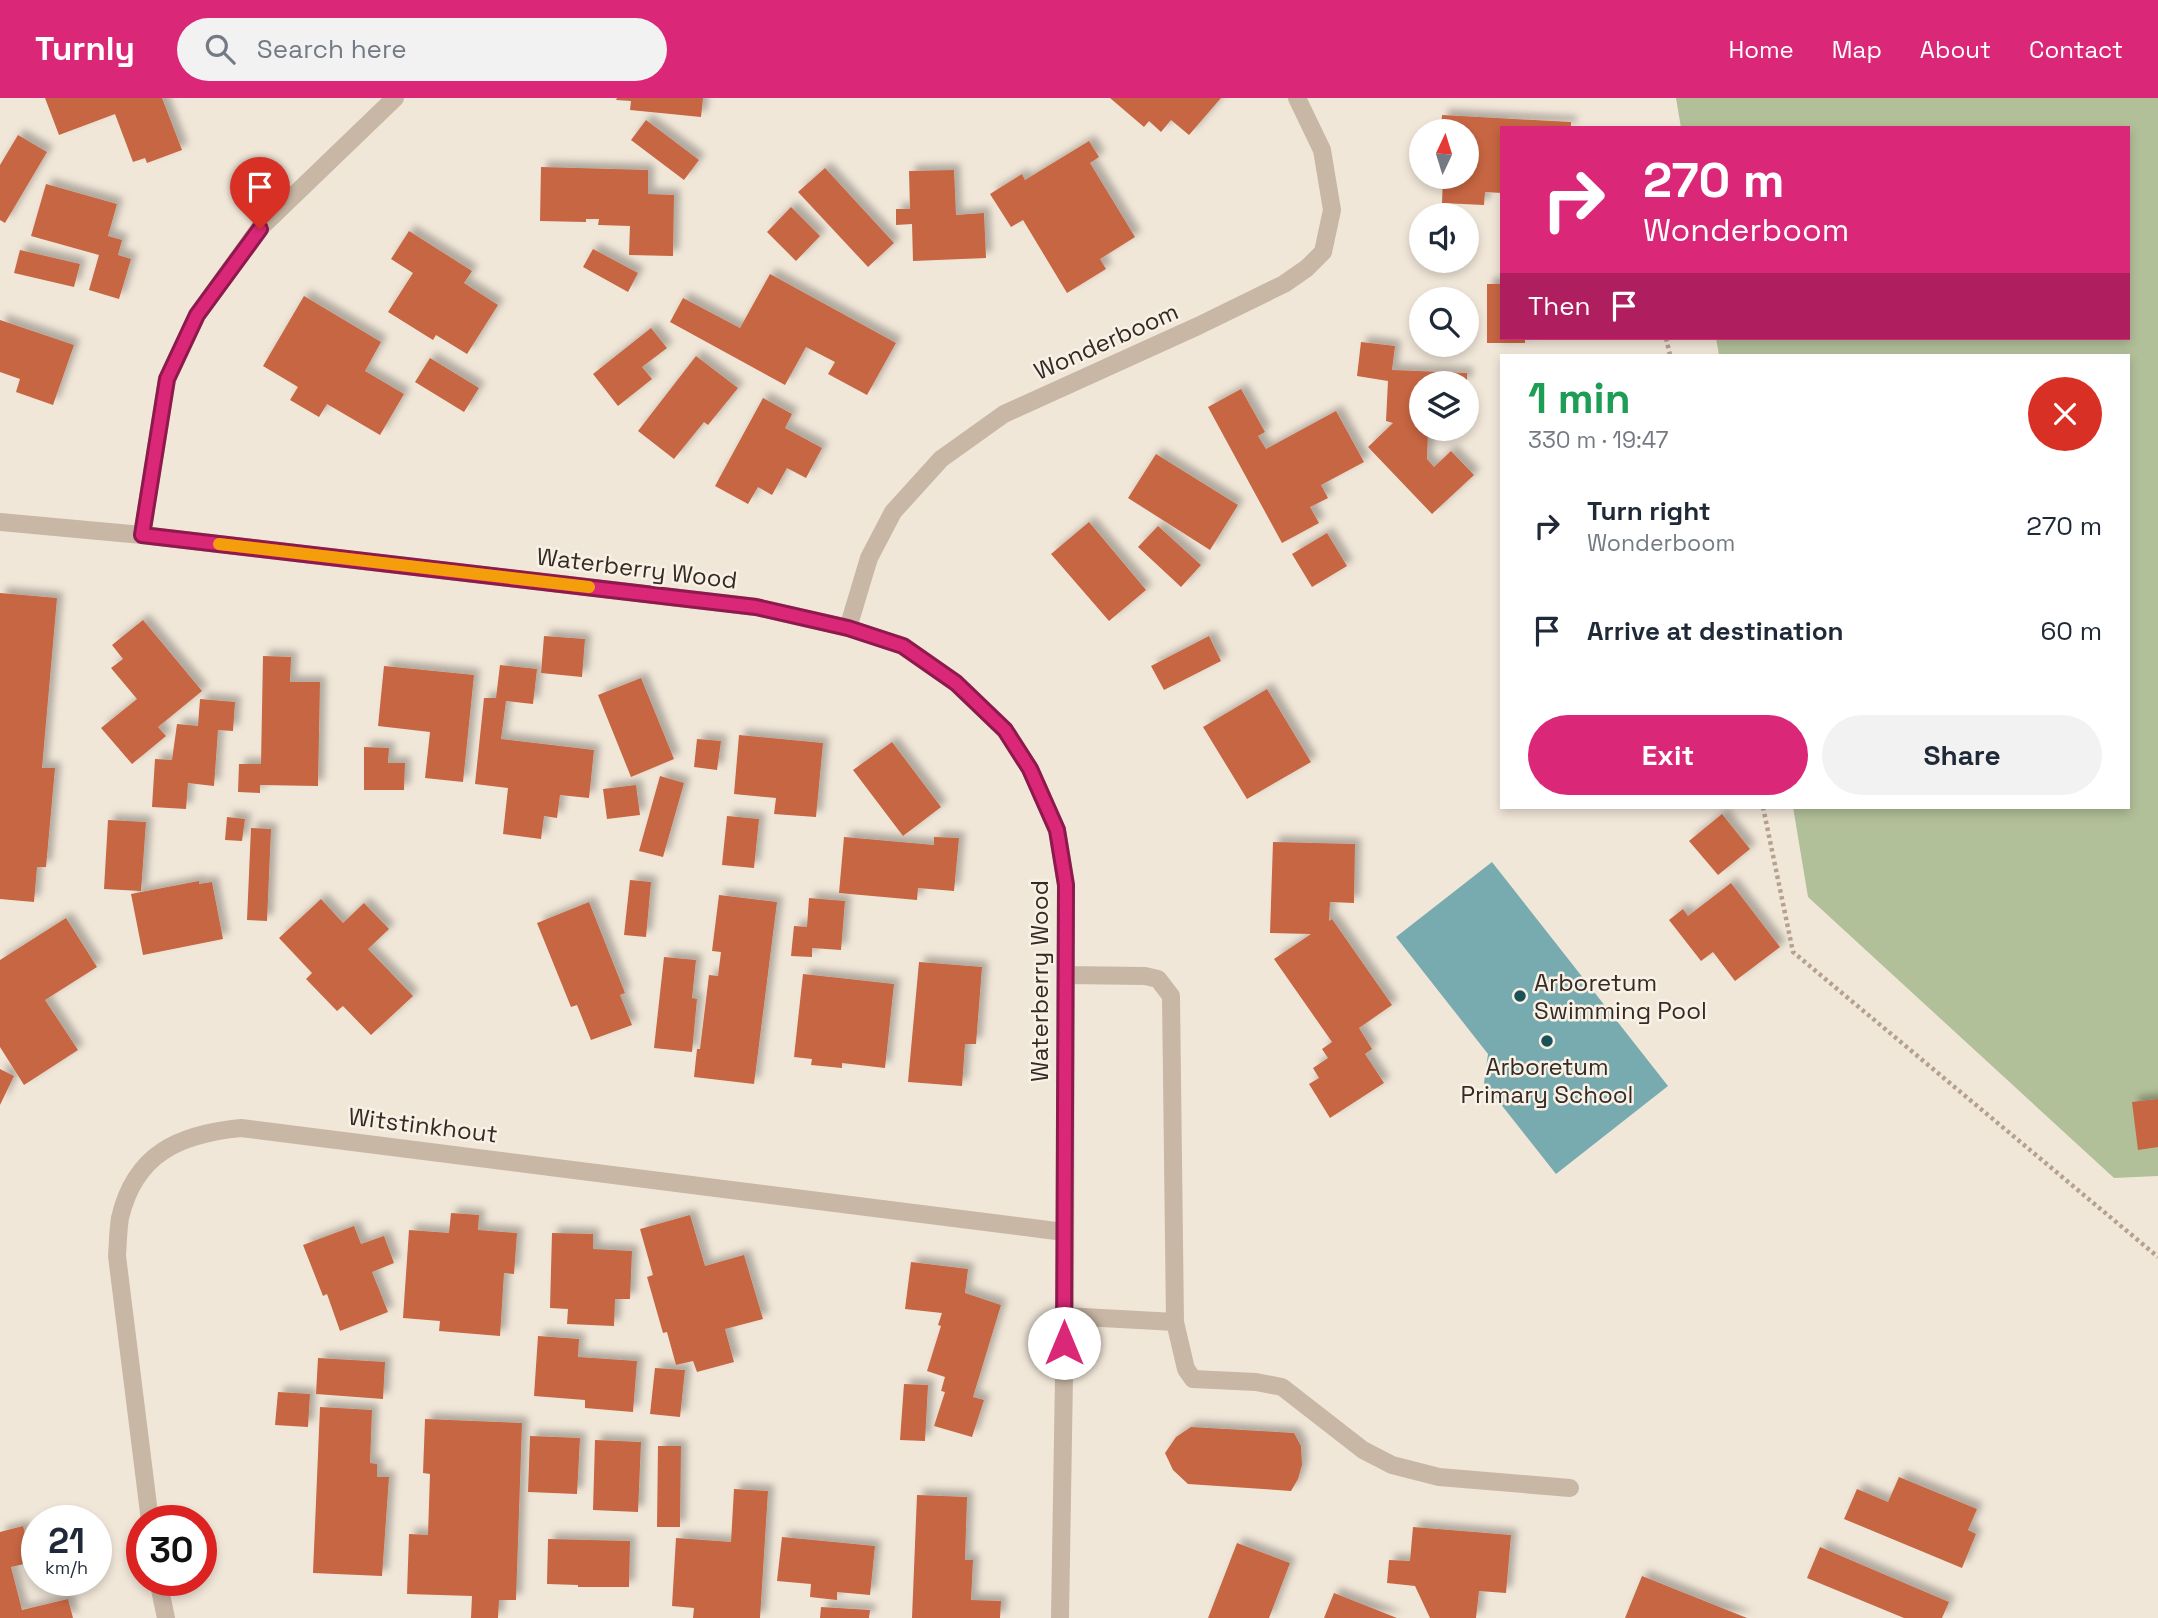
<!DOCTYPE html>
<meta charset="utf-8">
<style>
body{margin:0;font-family:"Space Grotesk",sans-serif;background:#f2f2f3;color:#1f2937;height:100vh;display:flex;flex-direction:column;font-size:26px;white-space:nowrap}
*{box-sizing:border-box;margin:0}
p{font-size:23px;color:#747a83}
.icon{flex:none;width:38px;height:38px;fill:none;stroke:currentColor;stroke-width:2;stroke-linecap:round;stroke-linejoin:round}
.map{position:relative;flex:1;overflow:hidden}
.drawer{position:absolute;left:1500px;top:256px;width:630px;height:455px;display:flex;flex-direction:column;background:#fff;border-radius:0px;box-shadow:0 4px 10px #0003}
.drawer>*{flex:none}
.hud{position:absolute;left:1500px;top:28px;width:630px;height:214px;border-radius:0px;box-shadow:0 4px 10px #0003;background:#db2777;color:#fff;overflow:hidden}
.needle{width:46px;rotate:4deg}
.controls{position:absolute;left:1409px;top:21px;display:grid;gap:14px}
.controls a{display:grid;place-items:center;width:70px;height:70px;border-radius:50%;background:#fff;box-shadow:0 4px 10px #0003;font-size:35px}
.speed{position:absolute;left:21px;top:1407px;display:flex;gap:14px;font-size:35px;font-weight:700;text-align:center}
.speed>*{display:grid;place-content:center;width:91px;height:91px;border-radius:50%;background:#fff;box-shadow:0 4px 10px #0003;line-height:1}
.speed small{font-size:18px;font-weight:400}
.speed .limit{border:10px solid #d22;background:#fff;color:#111}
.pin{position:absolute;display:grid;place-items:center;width:60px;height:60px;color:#fff;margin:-72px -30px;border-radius:50% 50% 50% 0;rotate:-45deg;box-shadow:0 0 7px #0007}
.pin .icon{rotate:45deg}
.me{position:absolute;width:77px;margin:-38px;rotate:0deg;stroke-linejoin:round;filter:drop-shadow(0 0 5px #0008)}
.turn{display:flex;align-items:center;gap:24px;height:147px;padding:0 28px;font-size:32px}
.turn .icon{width:91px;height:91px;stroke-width:2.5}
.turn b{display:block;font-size:49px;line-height:60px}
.then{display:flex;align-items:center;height:66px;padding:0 28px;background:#0003;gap:14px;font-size:26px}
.round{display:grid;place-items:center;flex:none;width:74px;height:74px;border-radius:37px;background:#f2f2f3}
.headline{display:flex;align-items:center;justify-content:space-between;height:119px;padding:0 28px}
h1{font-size:42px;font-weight:700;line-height:52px;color:#1e9e55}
.action{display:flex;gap:14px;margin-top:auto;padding:14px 28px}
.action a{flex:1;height:80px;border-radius:42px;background:#db2777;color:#fff;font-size:28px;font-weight:700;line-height:80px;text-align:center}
.action a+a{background:#f2f2f3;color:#1f2937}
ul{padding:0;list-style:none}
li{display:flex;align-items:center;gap:21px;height:105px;padding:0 28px}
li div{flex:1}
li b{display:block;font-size:26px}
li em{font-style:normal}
header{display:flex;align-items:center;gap:42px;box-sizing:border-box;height:98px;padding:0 35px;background:#db2777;color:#fff}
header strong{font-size:33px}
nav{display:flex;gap:38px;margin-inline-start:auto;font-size:24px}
.search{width:490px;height:63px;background:#f2f2f3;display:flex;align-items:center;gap:18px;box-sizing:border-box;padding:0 24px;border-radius:38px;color:#747a83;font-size:26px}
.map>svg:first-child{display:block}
</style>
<header>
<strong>Turnly</strong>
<div class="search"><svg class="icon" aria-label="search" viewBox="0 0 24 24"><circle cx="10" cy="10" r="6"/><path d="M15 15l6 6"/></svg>Search here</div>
<nav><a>Home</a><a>Map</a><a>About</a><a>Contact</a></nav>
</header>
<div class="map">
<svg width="2158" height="1520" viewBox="0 0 2158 1520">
<defs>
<filter id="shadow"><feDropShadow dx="6" dy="-6" stdDeviation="3.5" flood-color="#0004"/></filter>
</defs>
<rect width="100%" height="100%" fill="#f1e7d9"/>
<path fill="#b2c099" d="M 1676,0 L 2158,0 L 2158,1078 L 2114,1080 L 1808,799 L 1793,709 L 2128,709 L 2128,257 L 1719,257 L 1716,240 L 2128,240 L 2128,30 L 1681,30 Z"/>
<path fill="#78abaf" d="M 1492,764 L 1668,988 L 1556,1076 L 1484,985 L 1488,956 L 1396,839 Z"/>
<path fill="#c76642" filter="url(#shadow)" d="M 45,0 L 162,0 L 182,52 L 147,65 L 145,60 L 133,64 L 115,16 L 59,37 Z
M 617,0 L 703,0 L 701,19 L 630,12 L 631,3 L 616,2 Z
M 1110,0 L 1221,0 L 1189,37 L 1171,22 L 1161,34 L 1149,23 L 1144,29 Z
M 1442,17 L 1571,24 L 1571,30 L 1502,30 L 1502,95 L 1485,94 L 1484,107 L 1442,105 L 1443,79 L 1466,79 L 1466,33 L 1441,33 Z
M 646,22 L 699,62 L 684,82 L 631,42 Z
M 18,37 L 47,54 L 5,125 L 0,122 L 0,67 Z
M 1089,43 L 1099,59 L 1090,65 L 1135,139 L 1100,161 L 1106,171 L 1067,195 L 1023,122 L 1011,129 L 990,96 L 1022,76 L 1025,82 Z
M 541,69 L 648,72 L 648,96 L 674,97 L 673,158 L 629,157 L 630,128 L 598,127 L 599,121 L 586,121 L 586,124 L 540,123 Z
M 825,70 L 894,145 L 868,169 L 798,94 Z
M 954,72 L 956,117 L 984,115 L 986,160 L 913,163 L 912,126 L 896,127 L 896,111 L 910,111 L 909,73 Z
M 46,86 L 117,106 L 108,138 L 122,142 L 118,157 L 131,161 L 119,201 L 89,192 L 99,157 L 31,138 Z
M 791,109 L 820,138 L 796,163 L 767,134 Z
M 409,133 L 472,173 L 464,185 L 498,207 L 467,256 L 436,237 L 433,242 L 388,214 L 413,175 L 391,161 Z
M 593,151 L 638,175 L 628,194 L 583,169 Z
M 20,152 L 80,166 L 74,189 L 14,175 Z
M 770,176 L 896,245 L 867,297 L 828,276 L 835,264 L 806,249 L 785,287 L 670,224 L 683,200 L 740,230 Z
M 1487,186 L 1502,186 L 1502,240 L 1525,240 L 1525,245 L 1487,245 Z
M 304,198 L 381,244 L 365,273 L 404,296 L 380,337 L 327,306 L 319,319 L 290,302 L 298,289 L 263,268 Z
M 0,222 L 74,247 L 53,307 L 16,294 L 20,281 L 0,274 Z
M 651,230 L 667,250 L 642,269 L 652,281 L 618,308 L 593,276 Z
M 1361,244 L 1395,248 L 1392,272 L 1467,275 L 1467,285 L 1421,285 L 1421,331 L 1428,331 L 1427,361 L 1434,369 L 1451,353 L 1474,377 L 1432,416 L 1368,349 L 1393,325 L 1386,323 L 1388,283 L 1357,278 Z
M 696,258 L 738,290 L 708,327 L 704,324 L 674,361 L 638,333 Z
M 430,260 L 479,290 L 464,314 L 415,284 Z
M 1241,291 L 1265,334 L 1258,338 L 1266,351 L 1336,313 L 1364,364 L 1321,387 L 1328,400 L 1310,409 L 1319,425 L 1282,445 L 1208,309 Z
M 763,300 L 792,316 L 785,330 L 822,350 L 806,380 L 787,370 L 772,397 L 758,389 L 748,406 L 715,388 Z
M 1156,356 L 1238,407 L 1210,452 L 1128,400 Z
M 1089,424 L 1146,492 L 1109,523 L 1051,456 Z
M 1158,428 L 1201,467 L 1181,489 L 1138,449 Z
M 1327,435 L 1347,468 L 1312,489 L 1292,456 Z
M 0,495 L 57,500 L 42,670 L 55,670 L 46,769 L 37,769 L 34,804 L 0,801 Z
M 143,522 L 202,593 L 158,629 L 166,638 L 132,666 L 101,630 L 137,601 L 111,570 L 123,561 L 112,547 Z
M 544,538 L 585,541 L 582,579 L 541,575 Z
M 1209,538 L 1221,563 L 1164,592 L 1151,568 Z
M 263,558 L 291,559 L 290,584 L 320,584 L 318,688 L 260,687 L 260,695 L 238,694 L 239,666 L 261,666 Z
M 500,567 L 537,571 L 533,606 L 506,603 L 501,641 L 594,652 L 589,700 L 560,697 L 557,720 L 544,718 L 541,741 L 503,736 L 508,690 L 475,686 L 484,600 L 496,600 Z
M 384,568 L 474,577 L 463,684 L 425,680 L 430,634 L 378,628 Z
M 641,580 L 674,661 L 631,679 L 598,597 Z
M 1267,591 L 1311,664 L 1247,701 L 1203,629 Z
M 200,601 L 235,604 L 233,633 L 218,632 L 214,688 L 188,685 L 186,711 L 152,709 L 155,661 L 172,662 L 177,626 L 198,628 Z
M 739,637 L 823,645 L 816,719 L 774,716 L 776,700 L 734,696 Z
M 697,641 L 721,643 L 717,672 L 694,669 Z
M 892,644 L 941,709 L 903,738 L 853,672 Z
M 364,649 L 389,650 L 388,665 L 405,665 L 404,692 L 364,692 Z
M 660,678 L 684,685 L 663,759 L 639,753 Z
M 636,687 L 640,717 L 607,721 L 603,691 Z
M 1722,716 L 1750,751 L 1718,777 L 1689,743 Z
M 727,718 L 759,721 L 754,770 L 722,767 Z
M 227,719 L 245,721 L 242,743 L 225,742 Z
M 108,722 L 146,724 L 141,793 L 104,791 Z
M 251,730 L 271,731 L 267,823 L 247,822 Z
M 844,739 L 934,747 L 934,739 L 959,740 L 954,793 L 918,790 L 917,802 L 839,795 Z
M 1273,744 L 1355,746 L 1354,805 L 1330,804 L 1329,823 L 1332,821 L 1392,907 L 1359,930 L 1372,951 L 1365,956 L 1384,985 L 1330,1020 L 1309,986 L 1319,980 L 1313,970 L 1328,960 L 1322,951 L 1332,944 L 1274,861 L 1311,836 L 1270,835 Z
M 630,782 L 651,784 L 646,839 L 624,837 Z
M 199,783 L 199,786 L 212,784 L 223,841 L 143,857 L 131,796 Z
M 1731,785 L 1780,849 L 1735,883 L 1713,854 L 1701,863 L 1669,822 L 1683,811 L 1688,818 Z
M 719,797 L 777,804 L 754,986 L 694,979 L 697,951 L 700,951 L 709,877 L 718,878 L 721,854 L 712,853 Z
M 809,800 L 845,803 L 841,852 L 812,850 L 812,859 L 791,858 L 794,828 L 807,829 Z
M 321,801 L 343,825 L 364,805 L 389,831 L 368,851 L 413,898 L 371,937 L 343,908 L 337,913 L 306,881 L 312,875 L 279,840 Z
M 589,804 L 625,895 L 620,897 L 632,927 L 591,942 L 577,907 L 571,909 L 537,825 Z
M 66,820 L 97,869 L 45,902 L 78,952 L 24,987 L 0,949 L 0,862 Z
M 664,859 L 696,862 L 692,900 L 697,901 L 692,954 L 654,950 Z
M 919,864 L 982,869 L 976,946 L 965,946 L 962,988 L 908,984 Z
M 803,876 L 894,886 L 885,970 L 842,965 L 842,970 L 811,967 L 812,961 L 794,959 Z
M 0,971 L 14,978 L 0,1007 Z
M 2158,1001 L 2158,1049 L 2138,1052 L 2132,1004 Z
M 451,1115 L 479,1117 L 478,1132 L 517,1135 L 514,1176 L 504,1175 L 500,1238 L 439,1233 L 440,1223 L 403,1220 L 409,1132 L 449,1135 Z
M 690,1117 L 705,1168 L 744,1157 L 763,1221 L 725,1231 L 734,1264 L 697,1274 L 693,1263 L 676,1267 L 667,1234 L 663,1235 L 647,1179 L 653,1177 L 640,1131 Z
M 354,1128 L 361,1146 L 384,1138 L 394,1165 L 372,1174 L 388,1214 L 340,1233 L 327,1196 L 323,1198 L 303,1147 Z
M 552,1135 L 593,1136 L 593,1151 L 632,1153 L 630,1201 L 615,1201 L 614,1228 L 567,1226 L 568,1211 L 550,1210 Z
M 911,1164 L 968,1171 L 965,1195 L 1001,1207 L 973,1299 L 984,1302 L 972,1339 L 934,1328 L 945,1294 L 941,1293 L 945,1279 L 927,1273 L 941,1228 L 938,1227 L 942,1215 L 905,1211 Z
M 538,1238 L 579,1241 L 578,1259 L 637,1263 L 633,1314 L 585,1310 L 585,1302 L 534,1298 Z
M 318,1260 L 385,1264 L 383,1301 L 316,1296 Z
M 655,1270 L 685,1272 L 680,1319 L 650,1316 Z
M 904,1286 L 928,1287 L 925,1343 L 900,1342 Z
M 278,1294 L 310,1296 L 308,1329 L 275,1327 Z
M 320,1309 L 372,1312 L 370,1365 L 377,1366 L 377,1379 L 389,1379 L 382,1478 L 313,1475 Z
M 425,1321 L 522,1325 L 516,1502 L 499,1502 L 498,1520 L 471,1520 L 472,1498 L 407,1496 L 409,1436 L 428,1437 L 430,1376 L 423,1375 Z
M 1191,1329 L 1294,1335 L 1301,1348 L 1302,1367 L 1298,1381 L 1291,1393 L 1188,1386 L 1173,1372 L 1165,1355 L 1176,1339 Z
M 530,1338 L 580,1340 L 577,1396 L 528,1394 Z
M 595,1342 L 641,1344 L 638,1414 L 593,1412 Z
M 658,1348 L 681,1348 L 680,1429 L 657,1429 Z
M 1899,1379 L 1977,1411 L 1968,1432 L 1976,1436 L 1962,1470 L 1844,1421 L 1857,1391 L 1888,1404 Z
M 734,1391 L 768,1393 L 760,1520 L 693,1520 L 694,1510 L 672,1508 L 676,1440 L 731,1444 Z
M 917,1397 L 967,1399 L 965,1462 L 973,1462 L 971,1502 L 1001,1503 L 1000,1520 L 912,1520 Z
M 23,1428 L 33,1464 L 11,1469 L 22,1512 L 68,1501 L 73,1520 L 0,1520 L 0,1434 Z
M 1413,1429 L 1511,1437 L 1506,1495 L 1479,1493 L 1476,1520 L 1430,1520 L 1415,1488 L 1387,1485 L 1389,1462 L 1410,1463 Z
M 782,1439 L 875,1448 L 870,1497 L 837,1494 L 837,1502 L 810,1499 L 811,1486 L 777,1483 Z
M 548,1441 L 630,1443 L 629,1489 L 578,1489 L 578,1487 L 547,1486 Z
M 1237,1445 L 1290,1465 L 1269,1520 L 1208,1520 Z
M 1820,1449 L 1949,1504 L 1942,1520 L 1904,1520 L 1807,1480 Z
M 1642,1478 L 1747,1520 L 1625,1520 Z
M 1334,1495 L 1397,1520 L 1324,1520 Z
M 821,1509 L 870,1512 L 869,1520 L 820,1520 Z"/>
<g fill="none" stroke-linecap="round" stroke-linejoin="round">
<path stroke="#b5a18f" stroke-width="4.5" stroke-dasharray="3.5 3.5" stroke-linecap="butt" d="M 1666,240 L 1670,257
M 1763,709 L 1793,854 L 2158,1159"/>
<path stroke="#c9b7a5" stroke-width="18" d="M 0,424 L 142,437 L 756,509 L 848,530 L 903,548 L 956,585 L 1005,632 L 1030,671 L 1057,732 L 1066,787 L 1065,1218 L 1060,1520
M 142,437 L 167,281 L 197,217 L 259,131 L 395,0
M 848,530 L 869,460 L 893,414 L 941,361 L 1004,316 L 1198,228 L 1284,186 L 1307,170 L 1323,154 L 1332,112 L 1322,52 L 1297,0
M 1066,877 L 1145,878 L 1158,881 L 1171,898 L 1175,1224 L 1186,1271 L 1193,1281 L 1256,1284 L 1282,1289 L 1363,1352 L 1392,1367 L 1439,1379 L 1570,1390
M 1065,1218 L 1175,1224
M 150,1423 L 117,1158 C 118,1145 118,1132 120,1120 C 135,1055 180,1036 241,1030 L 1064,1134
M 158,1482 L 166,1520"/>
</g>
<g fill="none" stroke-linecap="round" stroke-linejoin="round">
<g stroke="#8e194d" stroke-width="18">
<path id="route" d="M 260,131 L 197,217 L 167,281 L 142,437 L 756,509 L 848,530 L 903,548 L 956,585 L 1005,632 L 1030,671 L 1057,732 L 1066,787 L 1064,1245"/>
</g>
<use href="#route" stroke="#db2777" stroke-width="12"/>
<path stroke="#f59e0b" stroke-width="12" d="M 219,446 L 589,489"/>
</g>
<g fill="#1c5157" stroke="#f9f1e5" stroke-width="2.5">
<circle cx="1520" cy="898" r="7"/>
<circle cx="1547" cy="943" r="7"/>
</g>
<g text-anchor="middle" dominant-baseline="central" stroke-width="5" stroke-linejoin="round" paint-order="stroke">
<g font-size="24" fill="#352b26" stroke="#f9f1e5">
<text transform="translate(1106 243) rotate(-24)">Wonderboom</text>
<text transform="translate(637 470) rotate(7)">Waterberry Wood</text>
<text transform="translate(1039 883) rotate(-90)">Waterberry Wood</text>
<text transform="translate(423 1027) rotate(7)">Witstinkhout</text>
</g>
<g font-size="24" fill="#352b26" stroke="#f9f1e5" text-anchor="start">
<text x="1534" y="884">Arboretum<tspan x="1534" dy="28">Swimming Pool</tspan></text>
<text x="1547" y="968" text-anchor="middle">Arboretum<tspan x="1547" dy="28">Primary School</tspan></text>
</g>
</g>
</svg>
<div class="controls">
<a><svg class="needle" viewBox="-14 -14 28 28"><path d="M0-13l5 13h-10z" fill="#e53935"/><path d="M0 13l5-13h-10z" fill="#747a83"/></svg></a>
<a><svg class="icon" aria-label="sound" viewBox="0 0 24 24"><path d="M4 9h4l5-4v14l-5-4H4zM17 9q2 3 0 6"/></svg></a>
<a><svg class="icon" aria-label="search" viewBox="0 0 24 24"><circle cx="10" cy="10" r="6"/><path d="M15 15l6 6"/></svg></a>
<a><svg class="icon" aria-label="layers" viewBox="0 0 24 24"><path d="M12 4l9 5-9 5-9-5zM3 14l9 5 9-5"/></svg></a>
</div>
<div class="speed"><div>21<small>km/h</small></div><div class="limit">30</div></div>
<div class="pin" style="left:260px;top:131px;background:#d93025"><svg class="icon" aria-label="arrive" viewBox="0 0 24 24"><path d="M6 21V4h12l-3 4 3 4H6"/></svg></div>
<svg class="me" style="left:1064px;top:1245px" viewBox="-20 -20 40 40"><circle r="19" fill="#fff"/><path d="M0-13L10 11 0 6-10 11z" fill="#db2777"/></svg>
<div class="hud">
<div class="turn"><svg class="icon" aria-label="right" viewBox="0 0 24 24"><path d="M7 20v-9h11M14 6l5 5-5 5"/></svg><div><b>270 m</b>Wonderboom</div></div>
<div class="then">Then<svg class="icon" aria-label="arrive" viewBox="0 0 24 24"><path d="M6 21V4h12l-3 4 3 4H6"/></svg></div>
</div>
<section class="drawer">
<div class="headline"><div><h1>1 min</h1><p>330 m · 19:47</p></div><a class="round" style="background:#d93025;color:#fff"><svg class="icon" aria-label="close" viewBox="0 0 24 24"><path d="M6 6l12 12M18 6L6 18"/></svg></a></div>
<ul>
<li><svg class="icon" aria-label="right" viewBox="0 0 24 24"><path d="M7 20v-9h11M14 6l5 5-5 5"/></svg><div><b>Turn right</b><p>Wonderboom</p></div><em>270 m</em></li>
<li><svg class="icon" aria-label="arrive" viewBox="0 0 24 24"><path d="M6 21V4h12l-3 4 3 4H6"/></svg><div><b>Arrive at destination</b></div><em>60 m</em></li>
</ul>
<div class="action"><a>Exit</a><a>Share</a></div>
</section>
</div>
